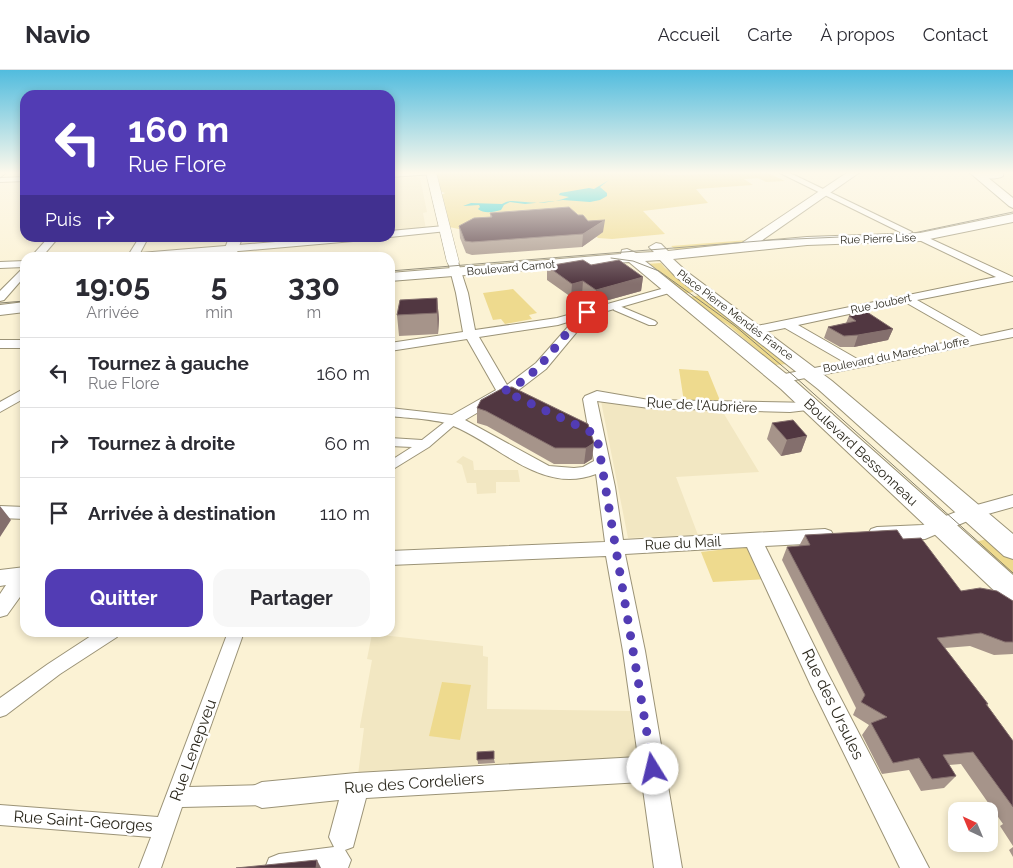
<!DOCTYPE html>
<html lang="fr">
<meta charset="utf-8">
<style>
body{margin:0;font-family:Raleway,sans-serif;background:#f7f7f7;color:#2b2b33;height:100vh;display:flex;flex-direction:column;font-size:19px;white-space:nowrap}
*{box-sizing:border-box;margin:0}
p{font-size:16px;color:#7c7c81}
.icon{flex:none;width:28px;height:28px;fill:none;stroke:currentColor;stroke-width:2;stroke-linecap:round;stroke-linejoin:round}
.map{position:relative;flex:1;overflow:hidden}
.details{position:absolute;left:20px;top:182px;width:375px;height:385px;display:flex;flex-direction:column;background:#fff;border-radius:15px;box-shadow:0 2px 8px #0003}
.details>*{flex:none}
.top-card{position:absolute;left:20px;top:20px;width:375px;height:152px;border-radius:15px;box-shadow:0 2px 8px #0003;background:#523cb4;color:#fff;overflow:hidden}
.needle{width:32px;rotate:316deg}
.buttons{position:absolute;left:948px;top:732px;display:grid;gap:10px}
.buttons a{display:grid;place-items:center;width:50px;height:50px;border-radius:10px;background:#fff;box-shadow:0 2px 8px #0003;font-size:25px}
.pin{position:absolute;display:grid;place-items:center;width:42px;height:42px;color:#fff;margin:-21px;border-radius:10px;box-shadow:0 2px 8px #0006}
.me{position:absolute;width:55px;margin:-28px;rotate:351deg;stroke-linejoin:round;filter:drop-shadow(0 0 4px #0008)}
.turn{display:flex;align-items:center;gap:18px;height:105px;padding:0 25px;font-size:22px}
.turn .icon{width:65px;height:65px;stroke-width:2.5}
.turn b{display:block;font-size:35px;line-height:42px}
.then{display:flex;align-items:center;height:48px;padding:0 25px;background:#0003;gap:10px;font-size:19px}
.eta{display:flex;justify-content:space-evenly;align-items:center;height:85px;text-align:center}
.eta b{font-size:30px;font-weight:700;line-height:35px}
.cta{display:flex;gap:10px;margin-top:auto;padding:10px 25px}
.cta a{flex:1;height:58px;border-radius:15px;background:#523cb4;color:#fff;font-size:20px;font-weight:700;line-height:58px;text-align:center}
.cta a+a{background:#f7f7f7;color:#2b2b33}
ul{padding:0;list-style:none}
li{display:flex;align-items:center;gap:15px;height:70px;padding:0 25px;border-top:1px solid #e1e1e2}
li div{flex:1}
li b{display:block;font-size:19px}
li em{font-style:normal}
header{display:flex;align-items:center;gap:30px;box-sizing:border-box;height:70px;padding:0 25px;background:#fff;border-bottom:1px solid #e1e1e2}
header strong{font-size:24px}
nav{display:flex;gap:28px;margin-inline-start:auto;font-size:18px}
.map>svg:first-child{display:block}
</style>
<header>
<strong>Navio</strong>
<nav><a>Accueil</a><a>Carte</a><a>À propos</a><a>Contact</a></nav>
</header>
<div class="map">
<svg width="1013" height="798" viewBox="0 0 1013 798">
<rect width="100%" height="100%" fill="#fbf2d4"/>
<path fill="#f2e7c2" d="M 417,107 L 420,108 L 427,142 L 423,143 L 426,159 L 390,163 L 390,109 Z
M 601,331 L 630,334 L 632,336 L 721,339 L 759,402 L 676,407 L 698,465 L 628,468 Z
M 463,386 L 473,391 L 474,400 L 518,400 L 520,412 L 496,412 L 496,423 L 477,424 L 476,413 L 467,413 L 462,395 L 456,392 Z
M 372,564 L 483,576 L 483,586 L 488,587 L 487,639 L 630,641 L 637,686 L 495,696 L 494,685 L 478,686 L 478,698 L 358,705 L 364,658 L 360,658 L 360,656 L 372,590 L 367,589 Z"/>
<path fill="#eeda8e" d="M 451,102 L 663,102 L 667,105 L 768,103 L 785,111 L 766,112 L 758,108 L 744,109 L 753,115 L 696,119 L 708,133 L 643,141 L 665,164 L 612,169 L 598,168 L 585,155 L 464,160 L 449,157 L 441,125 L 445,123 L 440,121 L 435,103 Z
M 748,170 L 741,174 L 676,180 L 671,176 Z
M 661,193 L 665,198 L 697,221 L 684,224 L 645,194 Z
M 513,219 L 537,243 L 529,245 L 532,249 L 505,254 L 501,249 L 493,250 L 483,223 Z
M 702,225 L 788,294 L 775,295 L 728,255 L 708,243 L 688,227 Z
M 679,299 L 708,301 L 721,333 L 684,332 Z
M 987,469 L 1013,488 L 1013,510 L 975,472 Z
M 752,476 L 767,509 L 713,512 L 701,482 Z
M 442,612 L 471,615 L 460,670 L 429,666 Z"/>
<path fill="#0fc7ce" d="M 609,110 L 600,117 L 607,123 L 607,126 L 600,130 L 590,132 L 563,130 L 525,134 L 510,132 L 504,135 L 501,140 C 494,142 484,144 478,139 L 480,137 L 479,135 L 463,136 L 471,133 L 502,134 C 510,129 517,132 525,132 C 540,134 556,132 569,127 L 559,125 L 560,123 L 589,118 L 594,119 Z"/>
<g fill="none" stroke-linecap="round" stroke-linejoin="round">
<g stroke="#9b9377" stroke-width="2">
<path id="pedestrian" d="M 617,235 L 655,251 L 657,253 L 655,255 L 649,255 L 614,240 L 613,238 Z
M 454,347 L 460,350 L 458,352 L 429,377 L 390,401 L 390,391 L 412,377 L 390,376 L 390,368 L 422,370 L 450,348 Z
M 97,562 L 119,562 L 117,567 L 60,604 L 6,645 L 0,647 L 0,628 L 48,594 Z
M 228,562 L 244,562 L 189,717 L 262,715 L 269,718 L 272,725 L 269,732 L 262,735 L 182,737 L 161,798 L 139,798 L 151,767 L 0,755 L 0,735 L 158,747 Z"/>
</g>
<g stroke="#9b9377" stroke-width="2">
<path id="minor" d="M 438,102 L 434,104 L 390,107 L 390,103 Z
M 778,102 L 788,102 L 912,162 L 907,165 L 904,164 Z
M 995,102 L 1003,102 L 1003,106 C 997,110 980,109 974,105 L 978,103 Z
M 25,107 L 25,111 L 0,112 L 0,108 Z
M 444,156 L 447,157 L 447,161 L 390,167 L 390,161 Z
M 920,164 L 1013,207 L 1013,211 L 917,230 L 981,266 L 1013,259 L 1013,267 L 780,313 L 775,312 L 773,309 L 775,306 L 844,292 L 785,258 L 756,264 L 750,260 L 752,257 L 996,207 L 917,169 L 917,165 ZM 905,232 L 968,268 L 859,290 L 798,255 Z
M 48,168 L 58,168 L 41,188 L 30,188 Z
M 139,168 L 148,168 L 140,183 L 325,168 L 358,168 L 353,171 L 158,188 L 112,188 L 117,185 L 129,184 Z
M 453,189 L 458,192 L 468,223 L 475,260 L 557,248 L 672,216 L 677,219 L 676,221 L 590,246 L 546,299 L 516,322 L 526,329 L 524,332 L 514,332 L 504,327 L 465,350 L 549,396 L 574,398 L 583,397 L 594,391 L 583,329 L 585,326 L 597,321 L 649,330 L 816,333 L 818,336 L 816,339 L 790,342 L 649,338 L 597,331 L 615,417 L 623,470 L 825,459 L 831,461 L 834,466 L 831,471 L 825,473 L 765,476 L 827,602 L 929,798 L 900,798 L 811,616 L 747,477 L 625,484 L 645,581 L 682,798 L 654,798 L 642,712 L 366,728 L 353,777 L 345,780 L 351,790 L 348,798 L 265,798 L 269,788 L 279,784 L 334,777 L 329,767 L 339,730 L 262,738 L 253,734 L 249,725 L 253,716 L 262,712 L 356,703 L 638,687 L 623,581 L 606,486 L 390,495 L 390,481 L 605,472 L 596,404 C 541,425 499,374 451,355 C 438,349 406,348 390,346 L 390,338 L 452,345 L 496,320 L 467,269 L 390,281 L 390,273 L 463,262 L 456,223 L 448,192 ZM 574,250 L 536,293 L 507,315 L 479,267 L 558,255 Z
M 25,191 L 25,206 L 4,230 L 0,231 L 0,221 L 24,197 L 0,198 L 0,192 Z
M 0,270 L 25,270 L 25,278 L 0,278 Z
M 25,318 L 25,328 L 0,342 L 0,332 Z
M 1013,425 L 1013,437 L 977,447 L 925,469 L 877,471 L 871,469 L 868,464 L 871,459 L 877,457 L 923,455 L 966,438 Z
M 0,436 L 25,437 L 25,449 L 0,448 Z
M 25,497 L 25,520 L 7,545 L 0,547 L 0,524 L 6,515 L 0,516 L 0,500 Z"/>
</g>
<g stroke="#9b9377" stroke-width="1">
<path id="tertiary" d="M 426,102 L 436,102 L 459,192 L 457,195 L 449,195 L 447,192 Z"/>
</g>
<g stroke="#9b9377" stroke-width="2">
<path id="secondary" d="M 848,102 L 860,102 L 761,171 L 807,167 L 920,163 L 1013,144 L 1013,152 L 920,171 L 807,175 L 673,189 L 686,201 L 832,311 L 1013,464 L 1013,489 L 1004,486 L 818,319 L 676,207 L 660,190 L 645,191 L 795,311 L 1013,505 L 1013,532 L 1003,529 L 781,319 L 629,192 L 390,211 L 390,203 L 621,184 L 622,180 L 627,179 L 636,183 L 654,182 L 649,177 L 656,173 L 661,174 L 668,181 L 742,173 Z
M 969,102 L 981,102 L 1013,128 L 1013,138 L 1009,136 Z
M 229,168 L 242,168 L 235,188 L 221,188 Z
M 25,232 L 25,242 L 0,245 L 0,235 Z"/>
</g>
<use href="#pedestrian" fill="#fff" fill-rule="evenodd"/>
<use href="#minor" fill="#fff" fill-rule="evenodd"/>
<use href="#tertiary" fill="#fff" fill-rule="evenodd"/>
<use href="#secondary" fill="#fff" fill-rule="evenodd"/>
<path stroke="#87826e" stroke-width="1" d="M 0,108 L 8,102
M 611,188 L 633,191 L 659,201 L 735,256 L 794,306 L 1013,503
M 390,201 L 772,170 L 909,164 L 1013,142
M 0,233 L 25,231"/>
</g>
<path fill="#a6948a" d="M 490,143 L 578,145 L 603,162 L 582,177 L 472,185 L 466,183 L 460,168 L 459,156 L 490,147 Z
M 591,195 L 643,207 L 641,221 L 594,234 L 582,225 L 571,227 L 547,210 L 547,196 Z
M 437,228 L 439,249 L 438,264 L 399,266 L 397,245 Z
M 849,246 L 893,259 L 888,270 L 854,277 L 840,277 L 824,268 L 828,257 L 846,253 Z
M 477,338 L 588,354 L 592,389 L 584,394 L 554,394 L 487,356 L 477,353 Z
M 772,353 L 807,366 L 801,382 L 781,386 L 767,369 Z
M 805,465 L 903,469 L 961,521 L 1013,531 L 1013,584 L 994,585 L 970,576 L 945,578 L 988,634 L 987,635 L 1013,671 L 1013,776 L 1000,756 L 1003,754 L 961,694 L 949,695 L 956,706 L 944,718 L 921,721 L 909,700 L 882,704 L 862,665 L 869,655 L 853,645 L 856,638 L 782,490 L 787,477 L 799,476 Z
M 477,682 L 494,689 L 495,693 L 478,694 Z
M 1013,777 L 1013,787 L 1009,780 Z"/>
<path fill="#846f6d" d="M 605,150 L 603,162 L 582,177 L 583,164 Z
M 643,207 L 641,221 L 594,234 L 596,220 Z
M 583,211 L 582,225 L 571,227 L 572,214 Z
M 437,228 L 439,249 L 438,264 L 437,243 Z
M 893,259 L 888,270 L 854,277 L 858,265 Z
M 807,366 L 801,382 L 781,386 L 787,370 Z
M 594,373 L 592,389 L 584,394 L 586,378 Z
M 0,436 L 11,450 L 0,467 Z
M 317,790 L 321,798 L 316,798 Z"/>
<path fill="#513741" stroke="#846f6d" d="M 569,137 L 578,145 L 583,145 L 588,151 L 605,150 L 583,164 L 472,172 L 465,171 L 459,156 L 474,148 L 492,147 L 490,143 Z
M 583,190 L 591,195 L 619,190 L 643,207 L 596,220 L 583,211 L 572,214 L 547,196 Z
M 437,228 L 437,243 L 397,245 L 400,230 Z
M 867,242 L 893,259 L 858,265 L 844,266 L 828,257 L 856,251 L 849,246 Z
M 512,317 L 588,354 L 594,373 L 586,378 L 555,378 L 486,341 L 477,338 L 481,330 L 503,318 Z
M 793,350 L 807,366 L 787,370 L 772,353 Z
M 897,460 L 903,469 L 921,468 L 961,521 L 980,518 L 997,521 L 1013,531 L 1013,572 L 1005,572 L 981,563 L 937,568 L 988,634 L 986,634 L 1013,671 L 1013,737 L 973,682 L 943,685 L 956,706 L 932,709 L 919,688 L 893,693 L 871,653 L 887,647 L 861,632 L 865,625 L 787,477 L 810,475 L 805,465 Z
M 494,681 L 494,689 L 477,690 L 477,682 Z
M 317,790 L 316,798 L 236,798 Z"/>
<linearGradient id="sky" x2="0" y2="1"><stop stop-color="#51bcde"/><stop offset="0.48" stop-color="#fdf9ec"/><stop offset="1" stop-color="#fdf9ec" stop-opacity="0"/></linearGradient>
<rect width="1013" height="214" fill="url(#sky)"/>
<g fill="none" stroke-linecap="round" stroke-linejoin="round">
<path stroke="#523cb4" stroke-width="9" stroke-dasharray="0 16.2" d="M 587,242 C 558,267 542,306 504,321 L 589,361 L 597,367 L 653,699"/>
</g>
<g text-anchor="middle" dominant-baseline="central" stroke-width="5" stroke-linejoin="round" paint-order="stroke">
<g font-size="11" fill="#2b281d" stroke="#fff">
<text transform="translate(878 169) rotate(-2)">Rue Pierre Lise</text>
<text transform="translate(511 198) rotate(-5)">Boulevard Carnot</text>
<text transform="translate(881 234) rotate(-12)">Rue Joubert</text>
<text transform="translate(735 245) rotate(37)">Place Pierre Mendès France</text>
<text transform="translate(896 285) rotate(-11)">Boulevard du Maréchal Joffre</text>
</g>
<g font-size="14" fill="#2b281d" stroke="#fff">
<text transform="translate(702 335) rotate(3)">Rue de l'Aubrière</text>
<text transform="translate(861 382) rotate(43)">Boulevard Bessonneau</text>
<text transform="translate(683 473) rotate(-3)">Rue du Mail</text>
</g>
<g font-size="16" fill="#2b281d" stroke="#fff">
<text transform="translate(833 634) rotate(64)">Rue des Ursules</text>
<text transform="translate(193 680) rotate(-70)">Rue Lenepveu</text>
<text transform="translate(414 713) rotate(-4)">Rue des Cordeliers</text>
<text transform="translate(83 751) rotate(4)">Rue Saint-Georges</text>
</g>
</g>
</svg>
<div class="buttons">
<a><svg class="needle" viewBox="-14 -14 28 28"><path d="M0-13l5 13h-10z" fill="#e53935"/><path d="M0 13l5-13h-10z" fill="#7c7c81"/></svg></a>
</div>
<div class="pin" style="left:587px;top:242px;background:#d93025"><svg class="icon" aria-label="arrive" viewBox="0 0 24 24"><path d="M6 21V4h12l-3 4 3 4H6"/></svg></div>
<svg class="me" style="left:653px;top:699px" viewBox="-20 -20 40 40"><circle r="19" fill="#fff"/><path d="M0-13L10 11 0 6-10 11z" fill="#523cb4"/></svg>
<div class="top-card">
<div class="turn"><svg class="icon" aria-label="left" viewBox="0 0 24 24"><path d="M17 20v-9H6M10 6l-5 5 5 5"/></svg><div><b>160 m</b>Rue Flore</div></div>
<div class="then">Puis<svg class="icon" aria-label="right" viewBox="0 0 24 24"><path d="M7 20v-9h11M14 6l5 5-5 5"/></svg></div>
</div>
<section class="details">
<div class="eta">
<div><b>19:05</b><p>Arrivée</p></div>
<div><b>5</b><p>min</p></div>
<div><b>330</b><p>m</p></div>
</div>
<ul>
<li><svg class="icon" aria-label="left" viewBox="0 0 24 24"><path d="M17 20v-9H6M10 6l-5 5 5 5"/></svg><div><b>Tournez à gauche</b><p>Rue Flore</p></div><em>160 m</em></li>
<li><svg class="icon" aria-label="right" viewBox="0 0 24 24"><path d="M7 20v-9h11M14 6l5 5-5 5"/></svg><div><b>Tournez à droite</b></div><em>60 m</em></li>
<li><svg class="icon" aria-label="arrive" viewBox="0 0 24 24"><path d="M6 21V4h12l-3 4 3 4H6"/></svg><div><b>Arrivée à destination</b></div><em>110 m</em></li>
</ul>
<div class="cta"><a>Quitter</a><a>Partager</a></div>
</section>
</div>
